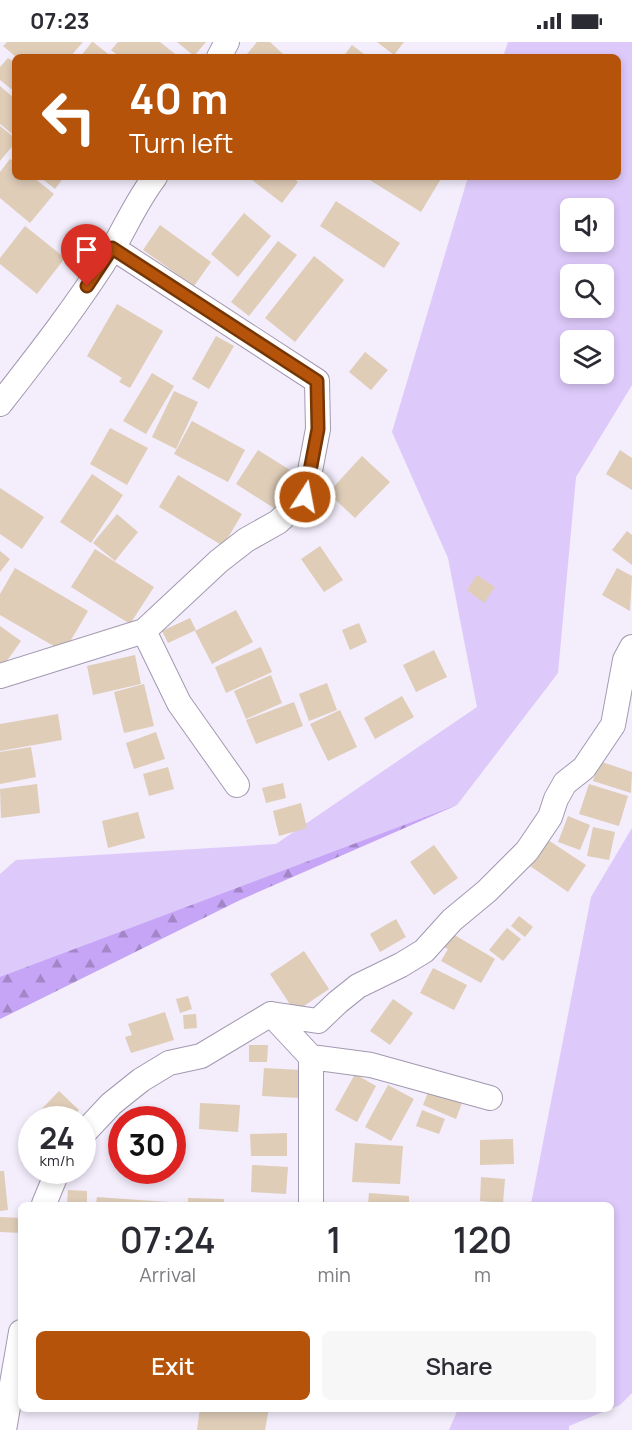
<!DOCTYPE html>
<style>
body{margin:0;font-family:Manrope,sans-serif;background:#f7f7f7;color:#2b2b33;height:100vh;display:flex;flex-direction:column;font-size:22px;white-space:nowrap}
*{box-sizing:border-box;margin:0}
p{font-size:20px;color:#7c7c81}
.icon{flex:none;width:33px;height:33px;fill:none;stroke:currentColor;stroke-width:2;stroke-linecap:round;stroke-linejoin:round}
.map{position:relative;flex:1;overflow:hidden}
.panel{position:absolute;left:18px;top:1160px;width:596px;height:210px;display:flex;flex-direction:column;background:#fff;border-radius:9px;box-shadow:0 3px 9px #0003}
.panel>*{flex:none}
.hud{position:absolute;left:12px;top:12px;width:609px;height:126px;border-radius:9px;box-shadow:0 3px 9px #0003;background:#b45309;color:#fff;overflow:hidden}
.buttons{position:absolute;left:560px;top:156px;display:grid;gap:12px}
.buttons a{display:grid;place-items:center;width:54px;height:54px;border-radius:9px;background:#fff;box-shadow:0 3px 9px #0003;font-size:30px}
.speed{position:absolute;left:18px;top:1064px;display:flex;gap:12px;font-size:30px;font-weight:700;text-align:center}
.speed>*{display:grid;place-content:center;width:78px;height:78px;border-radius:50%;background:#fff;box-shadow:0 3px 9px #0003;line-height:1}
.speed small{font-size:15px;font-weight:400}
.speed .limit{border:9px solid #d22;background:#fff;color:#111}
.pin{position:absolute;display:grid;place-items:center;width:51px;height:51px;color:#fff;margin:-62px -26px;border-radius:50% 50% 50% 0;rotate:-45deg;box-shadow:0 0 6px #0007}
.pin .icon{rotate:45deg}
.me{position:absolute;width:66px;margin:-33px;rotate:11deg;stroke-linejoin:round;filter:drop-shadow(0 0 4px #0008)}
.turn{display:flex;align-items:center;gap:21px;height:126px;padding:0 18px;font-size:27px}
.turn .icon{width:78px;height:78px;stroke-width:2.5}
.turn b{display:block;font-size:42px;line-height:51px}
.eta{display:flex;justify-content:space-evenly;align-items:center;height:102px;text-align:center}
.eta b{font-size:36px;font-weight:600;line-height:42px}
.cta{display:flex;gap:12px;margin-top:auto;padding:12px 18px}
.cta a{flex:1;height:69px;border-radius:9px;background:#b45309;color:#fff;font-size:24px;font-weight:600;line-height:69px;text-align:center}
.cta a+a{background:#f7f7f7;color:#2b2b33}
.status{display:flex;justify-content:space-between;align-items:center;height:42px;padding:0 30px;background:#fff;direction:ltr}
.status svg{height:16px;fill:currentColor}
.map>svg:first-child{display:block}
</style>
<div class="status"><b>07:23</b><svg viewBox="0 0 49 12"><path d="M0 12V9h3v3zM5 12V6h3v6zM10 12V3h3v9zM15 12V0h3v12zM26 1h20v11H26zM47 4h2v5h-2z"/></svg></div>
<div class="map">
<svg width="632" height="1388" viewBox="0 0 632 1388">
<defs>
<pattern id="forest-firs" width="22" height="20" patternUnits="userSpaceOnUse" patternTransform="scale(1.5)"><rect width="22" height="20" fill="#c7a5f6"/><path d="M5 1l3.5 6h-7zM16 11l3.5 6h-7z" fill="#a286c8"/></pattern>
</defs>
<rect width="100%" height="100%" fill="#f3edfc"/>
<path fill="#ddc9fa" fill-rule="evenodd" d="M 508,0 L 632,0 L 632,343 L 576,435 L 558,631 L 457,763 L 240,858 L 0,977 L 0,832 L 16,818 L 276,802 L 477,665 L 448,516 L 392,390 L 468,135 L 618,135 L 618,15 L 503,15 ZM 570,166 L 603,166 L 603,200 L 570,200 ZM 570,232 L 603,232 L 603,266 L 570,266 ZM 570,298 L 603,298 L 603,332 L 570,332 Z
M 632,786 L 632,1351 L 620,1363 L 569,1384 L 569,1388 L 449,1388 L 458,1367 L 610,1366 L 610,1162 L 531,1162 L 591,855 Z"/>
<path fill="url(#forest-firs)" d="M 457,763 L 240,858 L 0,977 L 0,935 Z"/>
<path fill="#dfcdb8" d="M 7,0 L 83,0 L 70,15 L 16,15 L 3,4 Z
M 92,0 L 93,0 L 112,15 L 80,15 Z
M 118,0 L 160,0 L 179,15 L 120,15 L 111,8 Z
M 177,0 L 206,0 L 194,14 Z
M 257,0 L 270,0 L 284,13 L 282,15 L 251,15 L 247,12 Z
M 377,0 L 404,0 L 394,13 Z
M 352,3 L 368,15 L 343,15 Z
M 8,16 L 15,21 L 15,50 L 0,38 L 0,25 Z
M 0,44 L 15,57 L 15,94 L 0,82 Z
M 0,84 L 15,96 L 15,101 L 0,119 Z
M 10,117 L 15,120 L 15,135 L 33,135 L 54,152 L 30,181 L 0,156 L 0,130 Z
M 40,135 L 64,135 L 55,147 Z
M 248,135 L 293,135 L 298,140 L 282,161 Z
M 365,135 L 442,135 L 421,170 Z
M 336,159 L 400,201 L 384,226 L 320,184 Z
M 244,171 L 271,194 L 238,235 L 211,212 Z
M 160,183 L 211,220 L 194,244 L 143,208 Z
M 25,184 L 65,216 L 37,252 L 0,222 L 0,216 Z
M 278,199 L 297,213 L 249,274 L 231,260 Z
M 314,214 L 344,238 L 295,300 L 265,276 Z
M 117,262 L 163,289 L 130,346 L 119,340 L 122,336 L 87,314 Z
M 216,294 L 234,304 L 209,347 L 192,337 Z
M 365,310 L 388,328 L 371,348 L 349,330 Z
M 152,331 L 174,344 L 146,392 L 123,379 Z
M 174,349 L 198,360 L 176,407 L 152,395 Z
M 192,379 L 245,408 L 228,440 L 174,412 Z
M 110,386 L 148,406 L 127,443 L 90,422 Z
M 258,408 L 298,433 L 277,468 L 236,442 Z
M 620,408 L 632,416 L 632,448 L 606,432 Z
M 362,414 L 390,440 L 355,476 L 328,451 Z
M 92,432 L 123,453 L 91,501 L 60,480 Z
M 178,433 L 242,472 L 223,504 L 159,465 Z
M 0,446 L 44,475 L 22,507 L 0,492 Z
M 117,472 L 138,490 L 115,519 L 93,501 Z
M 627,489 L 632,493 L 632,523 L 612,508 Z
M 320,504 L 343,538 L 324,550 L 301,517 Z
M 95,507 L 154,545 L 130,582 L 71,545 Z
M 0,509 L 10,517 L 0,530 Z
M 15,526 L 88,569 L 64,610 L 0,573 L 0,552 Z
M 617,526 L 632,534 L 630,569 L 602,553 Z
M 477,533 L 495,545 L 484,561 L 467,548 Z
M 236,568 L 253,600 L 212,622 L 195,589 Z
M 190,576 L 196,588 L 168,601 L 162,589 Z
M 359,581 L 367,600 L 350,608 L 342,588 Z
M 0,584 L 21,599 L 1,627 L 0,626 Z
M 261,605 L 272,630 L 226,651 L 215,625 Z
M 434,608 L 447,635 L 416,650 L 403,623 Z
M 135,613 L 141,642 L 93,653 L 87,624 Z
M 271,633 L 282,661 L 246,677 L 234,649 Z
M 327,641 L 337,668 L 309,679 L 299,652 Z
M 144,642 L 154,684 L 124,691 L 114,650 Z
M 402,654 L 414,675 L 375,697 L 364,676 Z
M 294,660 L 303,684 L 256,702 L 246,678 Z
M 340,668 L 357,705 L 328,719 L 310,682 Z
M 58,672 L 62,698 L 0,709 L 0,682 Z
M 156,690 L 165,717 L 134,727 L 126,701 Z
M 31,705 L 36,735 L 0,742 L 0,710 Z
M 599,719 L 632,730 L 631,751 L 593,739 Z
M 168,725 L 174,747 L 149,754 L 143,732 Z
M 283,741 L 286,756 L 266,761 L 262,746 Z
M 37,742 L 40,771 L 1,776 L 0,747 Z
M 589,742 L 628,754 L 619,784 L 579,772 Z
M 301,761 L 307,786 L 279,794 L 273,769 Z
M 138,770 L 145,796 L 108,806 L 102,779 Z
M 568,774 L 590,783 L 580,808 L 558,800 Z
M 593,785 L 615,790 L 609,818 L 587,814 Z
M 548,798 L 586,823 L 568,850 L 530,824 Z
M 434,803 L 458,836 L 434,853 L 410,820 Z
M 519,874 L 533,885 L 525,895 L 511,884 Z
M 396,877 L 406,895 L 380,910 L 370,892 Z
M 507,886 L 521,897 L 503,919 L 489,908 Z
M 451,891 L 495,917 L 481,941 L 441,919 L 448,907 L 443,905 Z
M 304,909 L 329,947 L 295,970 L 270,932 Z
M 433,926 L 467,943 L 454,968 L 420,951 Z
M 188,954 L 192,967 L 180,971 L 176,957 Z
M 393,957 L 413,971 L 390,1003 L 370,989 Z
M 165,970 L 174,998 L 131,1011 L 125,995 L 132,993 L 128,982 Z
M 196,972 L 197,986 L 184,987 L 183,973 Z
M 249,1003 L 268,1003 L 267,1020 L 249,1020 Z
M 264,1026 L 301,1028 L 299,1056 L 262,1054 Z
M 355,1032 L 376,1044 L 357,1080 L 335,1068 Z
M 388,1043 L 414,1057 L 391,1099 L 365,1085 Z
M 429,1048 L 462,1061 L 456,1077 L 423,1063 Z
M 59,1049 L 79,1068 L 71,1077 L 32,1077 Z
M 200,1061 L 240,1063 L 238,1090 L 199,1087 Z
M 422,1068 L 445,1077 L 439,1092 L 416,1084 Z
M 287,1091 L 287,1114 L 251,1114 L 250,1092 Z
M 513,1097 L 514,1122 L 480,1123 L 480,1098 Z
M 355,1101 L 403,1104 L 400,1142 L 352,1140 Z
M 252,1123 L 288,1125 L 286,1152 L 251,1150 Z
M 0,1129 L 4,1129 L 8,1168 L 0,1169 Z
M 481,1135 L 505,1137 L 503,1161 L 480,1159 Z
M 68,1148 L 87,1149 L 87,1162 L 67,1162 Z
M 369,1151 L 409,1154 L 409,1162 L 368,1162 Z
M 97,1155 L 182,1161 L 182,1162 L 96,1162 Z
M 188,1156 L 224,1157 L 224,1162 L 188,1162 Z
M 0,1175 L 21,1176 L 21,1191 L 0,1190 Z
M 200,1366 L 269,1366 L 265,1388 L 197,1388 Z"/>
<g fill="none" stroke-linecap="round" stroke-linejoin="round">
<g stroke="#a299b0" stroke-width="26">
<path id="minor" d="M 219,15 L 227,0
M 0,362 C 39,312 79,261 113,206 C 127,182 138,157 155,135
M 144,589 L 179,661 L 237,743
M 0,634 L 144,589 L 219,519 L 246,498 L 278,480 L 305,455 L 318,387 L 317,339 L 113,206
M 271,972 L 311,1015 L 371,1023 L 490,1056
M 82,1093 L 111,1062 L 141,1038 L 169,1021 L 201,1014 L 271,972 L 318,979 L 338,960 L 358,944 L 401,923 L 424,909 L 452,878 L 487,849 L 527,809 L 550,775 L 556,757 L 565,741 L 584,726 L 613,683 L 625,618 L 632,605
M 44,1162 L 58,1128
M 311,1162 L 311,1015
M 4,1388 L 21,1290"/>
</g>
<use href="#minor" stroke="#fff" stroke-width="24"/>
</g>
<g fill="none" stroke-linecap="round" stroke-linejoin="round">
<g stroke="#753606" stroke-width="15">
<path id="route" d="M 87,244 L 112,206 L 317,339 L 318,387 L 305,455"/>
</g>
<use href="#route" stroke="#b45309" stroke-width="10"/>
</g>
</svg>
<div class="buttons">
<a><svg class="icon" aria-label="sound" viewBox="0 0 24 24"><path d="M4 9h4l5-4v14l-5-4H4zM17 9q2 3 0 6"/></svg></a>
<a><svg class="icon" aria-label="search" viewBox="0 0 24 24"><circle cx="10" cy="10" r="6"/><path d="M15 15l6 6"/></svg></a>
<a><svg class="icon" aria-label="layers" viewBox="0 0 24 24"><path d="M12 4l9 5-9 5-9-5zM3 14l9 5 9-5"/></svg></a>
</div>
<div class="speed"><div>24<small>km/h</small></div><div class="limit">30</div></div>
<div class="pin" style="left:87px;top:244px;background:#d93025"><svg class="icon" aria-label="arrive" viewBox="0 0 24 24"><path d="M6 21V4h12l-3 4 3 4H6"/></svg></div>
<svg class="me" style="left:305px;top:455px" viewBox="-20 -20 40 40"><circle r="17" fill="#b45309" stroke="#fff" stroke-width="3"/><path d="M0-11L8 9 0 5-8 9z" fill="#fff"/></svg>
<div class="hud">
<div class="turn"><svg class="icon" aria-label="left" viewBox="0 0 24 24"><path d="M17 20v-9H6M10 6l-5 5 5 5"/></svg><div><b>40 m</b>Turn left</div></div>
</div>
<section class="panel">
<div class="eta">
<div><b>07:24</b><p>Arrival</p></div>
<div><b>1</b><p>min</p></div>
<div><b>120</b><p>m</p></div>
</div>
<div class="cta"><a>Exit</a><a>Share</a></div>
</section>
</div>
